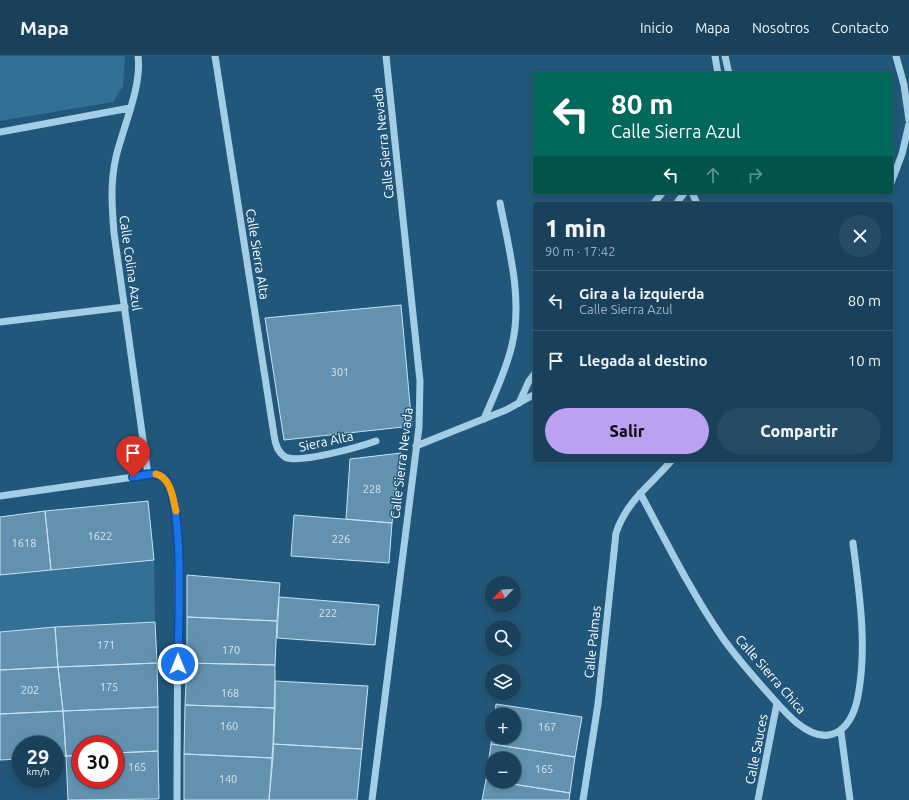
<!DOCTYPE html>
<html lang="es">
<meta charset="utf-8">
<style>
body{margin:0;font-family:Ubuntu,sans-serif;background:#264c65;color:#f1f3f6;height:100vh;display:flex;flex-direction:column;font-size:15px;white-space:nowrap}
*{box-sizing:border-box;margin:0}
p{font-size:13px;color:#9fafbb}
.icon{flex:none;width:22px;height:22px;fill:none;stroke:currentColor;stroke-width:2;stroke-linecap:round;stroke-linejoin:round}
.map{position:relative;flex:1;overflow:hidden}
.side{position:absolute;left:533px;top:146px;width:360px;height:260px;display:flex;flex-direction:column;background:#19415c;border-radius:4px;box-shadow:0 2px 6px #0003,0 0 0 1px #375a72}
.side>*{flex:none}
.guide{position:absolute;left:533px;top:16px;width:360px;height:122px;border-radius:4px;box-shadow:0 2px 6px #0003,0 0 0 1px #375a72;background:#00695c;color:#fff;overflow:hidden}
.needle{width:26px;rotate:244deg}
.buttons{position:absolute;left:485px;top:520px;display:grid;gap:8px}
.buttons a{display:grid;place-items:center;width:36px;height:36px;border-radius:50%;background:#19415c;box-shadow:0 2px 6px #0003,0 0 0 1px #375a72;font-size:20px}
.speed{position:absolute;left:12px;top:680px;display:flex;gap:8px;font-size:20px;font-weight:700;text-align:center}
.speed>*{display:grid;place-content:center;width:52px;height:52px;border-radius:50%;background:#19415c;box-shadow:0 2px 6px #0003,0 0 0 1px #375a72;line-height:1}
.speed small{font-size:10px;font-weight:400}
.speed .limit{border:6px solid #d22;background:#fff;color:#111}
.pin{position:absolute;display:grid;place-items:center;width:34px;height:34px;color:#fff;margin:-41px -17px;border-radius:50% 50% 50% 0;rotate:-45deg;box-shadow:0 0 4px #0007}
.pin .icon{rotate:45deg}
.me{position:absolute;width:44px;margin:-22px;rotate:0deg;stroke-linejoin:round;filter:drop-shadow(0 0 3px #0008)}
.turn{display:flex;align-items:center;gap:14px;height:84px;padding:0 12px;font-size:18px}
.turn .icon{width:52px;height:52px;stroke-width:2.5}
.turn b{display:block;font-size:28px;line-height:34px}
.lanes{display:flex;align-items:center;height:38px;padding:0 12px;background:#0003;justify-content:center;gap:20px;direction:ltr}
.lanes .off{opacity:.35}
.round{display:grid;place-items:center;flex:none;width:42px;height:42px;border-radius:21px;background:#264c65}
.head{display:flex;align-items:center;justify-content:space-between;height:68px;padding:0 12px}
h1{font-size:24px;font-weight:800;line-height:30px}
.cta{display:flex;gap:8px;margin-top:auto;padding:8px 12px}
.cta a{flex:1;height:46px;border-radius:24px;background:#bca0f2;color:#111;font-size:16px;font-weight:800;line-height:46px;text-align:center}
.cta a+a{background:#264c65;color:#f1f3f6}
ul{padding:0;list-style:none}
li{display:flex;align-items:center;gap:12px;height:60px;padding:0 12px;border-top:1px solid #375a72}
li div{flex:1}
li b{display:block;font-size:15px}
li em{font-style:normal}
header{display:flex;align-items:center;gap:24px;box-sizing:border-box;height:56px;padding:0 20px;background:#19415c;border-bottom:1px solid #375a72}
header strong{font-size:19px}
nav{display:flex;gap:22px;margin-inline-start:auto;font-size:14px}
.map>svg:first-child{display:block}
</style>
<header>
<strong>Mapa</strong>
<nav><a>Inicio</a><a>Mapa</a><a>Nosotros</a><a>Contacto</a></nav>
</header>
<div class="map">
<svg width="909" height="744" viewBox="0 0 909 744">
<rect width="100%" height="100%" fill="#21577a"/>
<path fill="#327096" d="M 0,0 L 125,0 L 123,30 L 113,46 L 0,65 Z
M 154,504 L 155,566 L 55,571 L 0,576 L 0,519 Z"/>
<path fill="#6292b0" stroke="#c6e3f4" d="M 401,249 L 412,370 L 284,384 L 265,262 Z
M 401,397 L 392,467 L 346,463 L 350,403 Z
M 148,445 L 154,504 L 51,514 L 45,455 Z
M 45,455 L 51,514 L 0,519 L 0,461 Z
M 294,459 L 392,467 L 389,507 L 291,500 Z
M 187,519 L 280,527 L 277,565 L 187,561 Z
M 279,541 L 379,549 L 375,589 L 277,582 Z
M 187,561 L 277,565 L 275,609 L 187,607 Z
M 155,566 L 157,607 L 58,611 L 55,571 Z
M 55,571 L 58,611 L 0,614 L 0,576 Z
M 157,607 L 158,651 L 63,655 L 58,611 Z
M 187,607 L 275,609 L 275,652 L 185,649 Z
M 58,611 L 63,655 L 0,658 L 0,614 Z
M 275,625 L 368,630 L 362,693 L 273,688 Z
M 496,648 L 582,661 L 575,701 L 491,688 L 492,681 L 514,681 L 514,659 L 495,659 Z
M 185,649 L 275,652 L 273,702 L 184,698 Z
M 158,651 L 158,695 L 115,697 L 115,689 L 81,689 L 81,699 L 66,700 L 63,655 Z
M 63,655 L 66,700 L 55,701 L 55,689 L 21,689 L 21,703 L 0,704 L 0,658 Z
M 273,688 L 362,693 L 357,744 L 269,744 Z
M 491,688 L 575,701 L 570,737 L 494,725 L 514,725 L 514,703 L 492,703 L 492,725 L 486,724 Z
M 158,695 L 159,743 L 68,744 L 66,700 L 81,699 L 81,723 L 115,723 L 115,697 Z
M 184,698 L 273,702 L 269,744 L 184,744 Z
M 486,724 L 570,737 L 569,744 L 482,744 Z"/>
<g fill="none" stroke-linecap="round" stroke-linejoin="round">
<path stroke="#a3cce5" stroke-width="7" d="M 138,0 C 142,31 123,71 116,101 C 110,127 112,151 114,177 L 148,419
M 215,0 L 274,379 C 275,387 277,396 285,401 C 299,408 359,391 376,385
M 715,0 L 718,18
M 725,0 L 729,18
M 896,0 L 904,29 L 909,64
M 0,76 L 130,52
M 891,127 L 902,98 L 909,68
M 692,136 L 697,148
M 653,148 L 663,136
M 676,148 L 685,136
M 0,266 L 125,251
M 519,347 L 529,325 L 535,317
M 484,363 C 494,339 506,315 512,289 C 523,243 509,193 500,147
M 416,390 L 506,354 L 535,338
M 640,437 C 666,485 691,536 722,581 C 736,601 752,619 768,637 C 777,647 787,659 797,667 C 832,695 854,671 859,634 C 867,586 859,535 853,487
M 0,440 L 155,418 C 178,421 177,470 178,488 L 177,744
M 841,676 L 850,744
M 372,744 L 419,371 L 420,325 L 416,287 L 386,0
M 583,744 L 598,648 L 616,477 C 627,444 651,429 672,404
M 758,744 L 777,647"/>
</g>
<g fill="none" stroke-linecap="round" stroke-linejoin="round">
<g stroke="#114b97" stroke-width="10">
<path id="route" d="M 133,421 C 142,420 155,415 163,421 C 186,441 178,574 178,608"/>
</g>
<use href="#route" stroke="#1a73e8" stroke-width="7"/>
<path stroke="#f59e0b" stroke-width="7" d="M 156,418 C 171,422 173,442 176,455"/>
</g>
<g text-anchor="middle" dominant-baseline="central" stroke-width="3" stroke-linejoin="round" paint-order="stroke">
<g font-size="11" fill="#d8e4eb">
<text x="340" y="316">301</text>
<text x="372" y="433">228</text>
<text x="100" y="480">1622</text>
<text x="341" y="483">226</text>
<text x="24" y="487">1618</text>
<text x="328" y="557">222</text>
<text x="106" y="589">171</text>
<text x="231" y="594">170</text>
<text x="109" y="631">175</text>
<text x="30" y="634">202</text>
<text x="230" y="637">168</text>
<text x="229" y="670">160</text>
<text x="547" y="671">167</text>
<text x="137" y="711">165</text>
<text x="544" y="713">165</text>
<text x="228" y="723">140</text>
</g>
<g font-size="13" fill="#fff" stroke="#21577a">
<text transform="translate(383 87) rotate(-96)">Calle Sierra Nevada</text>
<text transform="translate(258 198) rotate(81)">Calle Sierra Alta</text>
<text transform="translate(131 207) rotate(82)">Calle Colina Azul</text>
<text transform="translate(326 385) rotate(-12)">Siera Alta</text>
<text transform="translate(401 407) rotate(-83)">Calle Sierra Nevada</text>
<text transform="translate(592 586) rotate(-84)">Calle Palmas</text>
<text transform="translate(771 618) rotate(49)">Calle Sierra Chica</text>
<text transform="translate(756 693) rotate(-79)">Calle Sauces</text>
</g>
</g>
</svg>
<div class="buttons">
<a><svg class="needle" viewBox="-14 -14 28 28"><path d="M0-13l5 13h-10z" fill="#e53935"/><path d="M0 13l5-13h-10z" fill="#9fafbb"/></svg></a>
<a><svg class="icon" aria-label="search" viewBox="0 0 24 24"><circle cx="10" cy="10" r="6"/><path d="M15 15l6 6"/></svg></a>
<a><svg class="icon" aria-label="layers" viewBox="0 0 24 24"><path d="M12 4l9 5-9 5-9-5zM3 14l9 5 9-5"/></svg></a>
<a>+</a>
<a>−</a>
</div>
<div class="speed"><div>29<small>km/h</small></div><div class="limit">30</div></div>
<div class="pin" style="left:133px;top:421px;background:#d93025"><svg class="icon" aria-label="arrive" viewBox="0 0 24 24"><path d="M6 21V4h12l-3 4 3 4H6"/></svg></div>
<svg class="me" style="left:178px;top:608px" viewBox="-20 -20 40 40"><circle r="17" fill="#1a73e8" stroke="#fff" stroke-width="3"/><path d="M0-11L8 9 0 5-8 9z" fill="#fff"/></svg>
<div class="guide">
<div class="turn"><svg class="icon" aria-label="left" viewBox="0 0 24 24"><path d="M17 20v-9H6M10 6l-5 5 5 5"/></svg><div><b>80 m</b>Calle Sierra Azul</div></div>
<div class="lanes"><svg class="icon" aria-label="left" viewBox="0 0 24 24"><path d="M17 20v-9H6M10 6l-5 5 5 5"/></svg><svg class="icon off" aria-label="ahead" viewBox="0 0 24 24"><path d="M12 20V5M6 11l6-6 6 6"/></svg><svg class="icon off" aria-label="right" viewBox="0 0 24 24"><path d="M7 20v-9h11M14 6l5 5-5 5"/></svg></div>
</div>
<section class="side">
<div class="head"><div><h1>1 min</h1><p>90 m · 17:42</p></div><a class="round"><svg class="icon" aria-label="close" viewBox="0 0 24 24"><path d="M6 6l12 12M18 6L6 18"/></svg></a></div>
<ul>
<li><svg class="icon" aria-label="left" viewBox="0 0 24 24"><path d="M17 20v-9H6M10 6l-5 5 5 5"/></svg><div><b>Gira a la izquierda</b><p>Calle Sierra Azul</p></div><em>80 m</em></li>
<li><svg class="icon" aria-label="arrive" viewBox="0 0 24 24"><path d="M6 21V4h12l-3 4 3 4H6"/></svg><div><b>Llegada al destino</b></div><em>10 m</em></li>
</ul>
<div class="cta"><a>Salir</a><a>Compartir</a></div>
</section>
</div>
